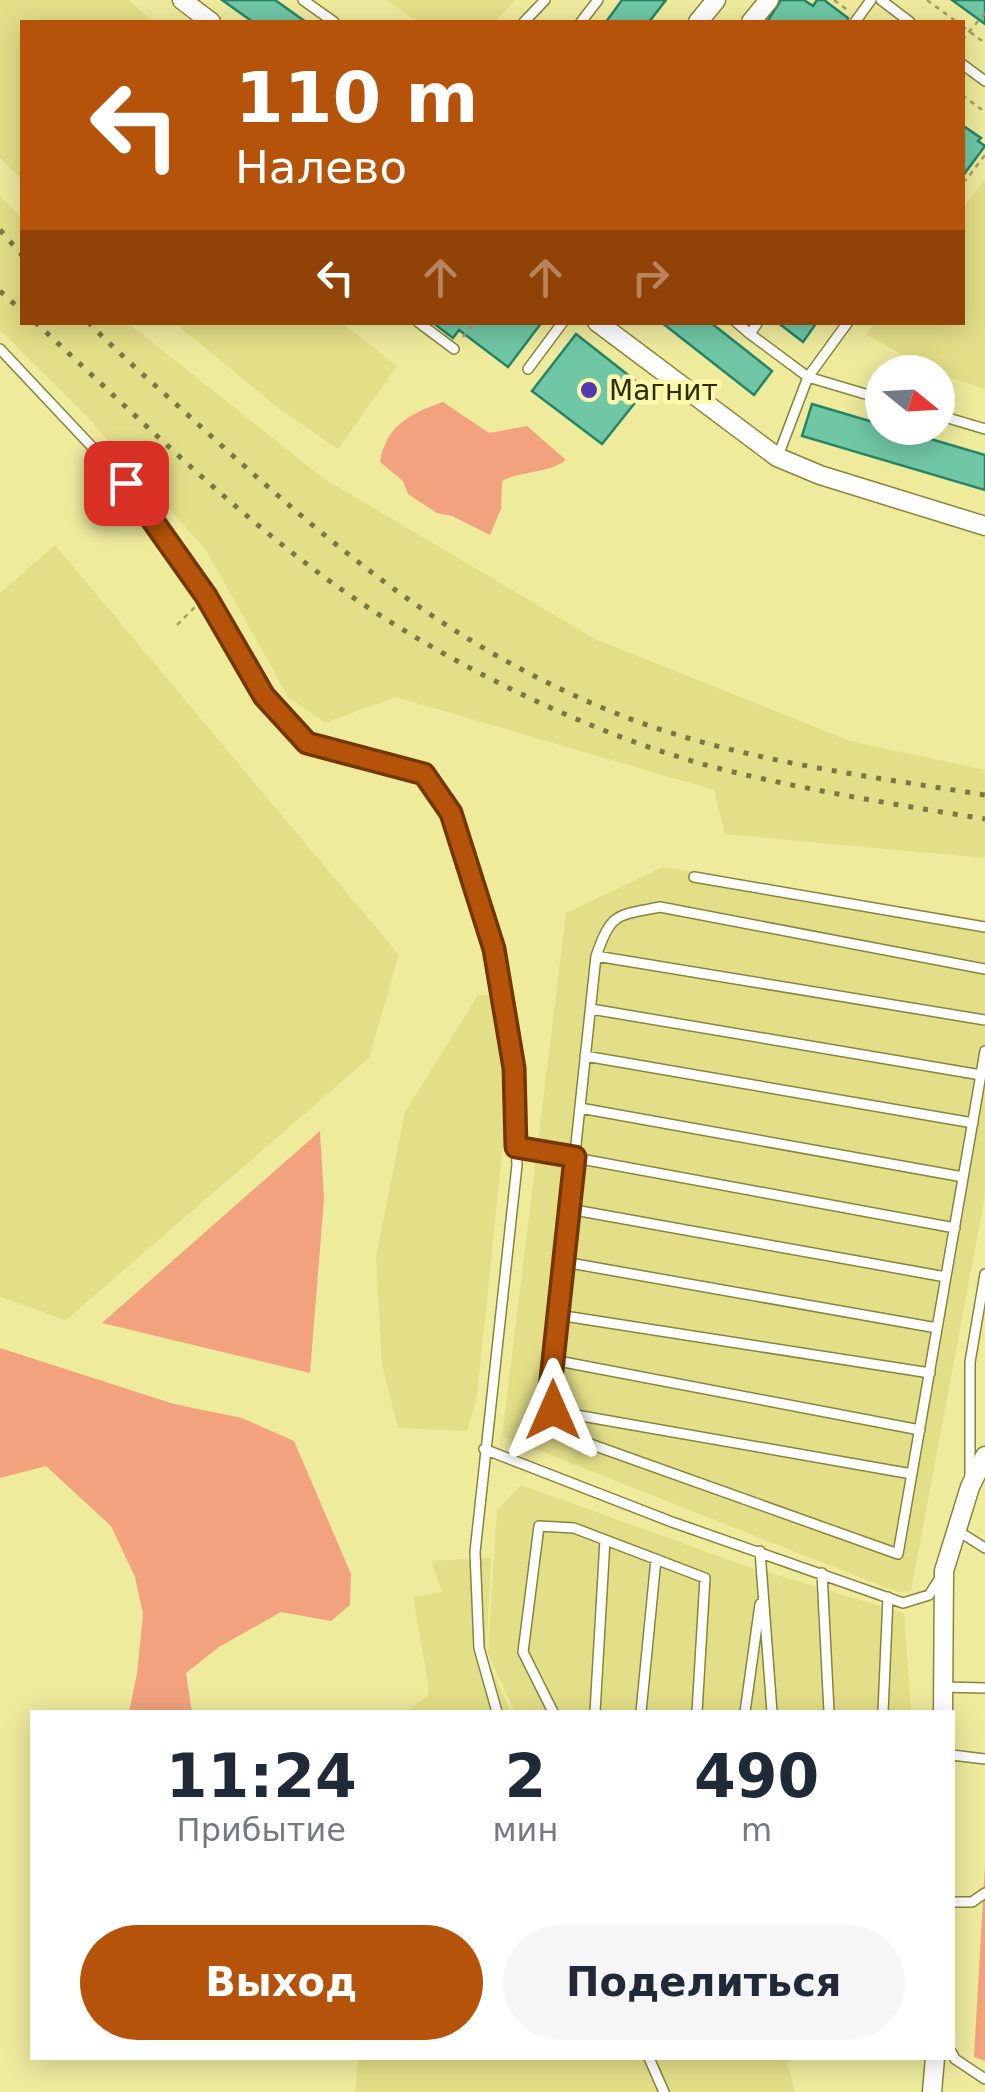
<!DOCTYPE html>
<html lang="ru">
<meta charset="utf-8">
<style>
body{margin:0;font-family:"DejaVu Sans",sans-serif;background:#f6f6f7;color:#1f2937;height:100vh;display:flex;flex-direction:column;font-size:38px;white-space:nowrap}
*{box-sizing:border-box;margin:0}
p{font-size:32px;color:#747a83}
.icon{flex:none;width:55px;height:55px;fill:none;stroke:currentColor;stroke-width:2;stroke-linecap:round;stroke-linejoin:round}
.map{position:relative;flex:1;overflow:hidden}
.side{position:absolute;left:30px;top:1710px;width:925px;height:350px;display:flex;flex-direction:column;background:#fff;border-radius:0px;box-shadow:0 5px 25px #0003}
.side>*{flex:none}
.top-card{position:absolute;left:20px;top:20px;width:945px;height:305px;border-radius:0px;box-shadow:0 5px 25px #0003;background:#b45309;color:#fff;overflow:hidden}
.needle{width:65px;rotate:108deg}
.controls{position:absolute;left:865px;top:355px;display:grid;gap:20px}
.controls a{display:grid;place-items:center;width:90px;height:90px;border-radius:50%;background:#fff;box-shadow:0 5px 25px #0003;font-size:50px}
.pin{position:absolute;display:grid;place-items:center;width:85px;height:85px;color:#fff;margin:-42px;border-radius:20px;box-shadow:0 5px 15px #0006}
.me{position:absolute;width:110px;margin:-55px;rotate:0deg;stroke-linejoin:round;filter:drop-shadow(0 0 8px #0008)}
.turn{display:flex;align-items:center;gap:35px;height:210px;padding:0 50px;font-size:45px}
.turn .icon{width:130px;height:130px;stroke-width:2.5}
.turn b{display:block;font-size:70px;line-height:85px}
.lanes{display:flex;align-items:center;height:95px;padding:0 50px;background:#0003;justify-content:center;gap:50px;direction:ltr}
.lanes .off{opacity:.35}
.eta{display:flex;justify-content:space-evenly;align-items:center;height:170px;text-align:center}
.eta b{font-size:60px;font-weight:700;line-height:70px}
.primary-button{display:flex;gap:20px;margin-top:auto;padding:20px 50px}
.primary-button a{flex:1;height:115px;border-radius:60px;background:#b45309;color:#fff;font-size:40px;font-weight:700;line-height:115px;text-align:center}
.primary-button a+a{background:#f6f6f7;color:#1f2937}
.map>svg:first-child{display:block}
</style>
<div class="map">
<svg width="985" height="2092" viewBox="0 0 985 2092">
<rect width="100%" height="100%" fill="#eeeb9d"/>
<path fill="#e3df88" d="M 0,0 L 129,0 L 153,22 L 22,22 L 22,180 L 0,158 Z
M 386,0 L 515,0 L 494,22 L 418,22 Z
M 985,179 L 985,389 L 930,371 L 866,334 L 875,323 L 962,322 L 963,208 Z
M 0,196 L 22,219 L 22,322 L 128,323 L 323,478 L 595,639 L 850,741 L 985,770 L 985,858 L 725,834 L 714,790 L 396,697 L 325,723 L 288,697 L 206,550 L 89,419 L 0,330 Z
M 175,323 L 342,323 L 397,366 L 338,449 L 278,408 Z
M 55,545 L 399,955 L 369,1058 L 66,1320 L 0,1297 L 0,593 Z
M 663,867 L 985,920 L 985,1196 L 911,1591 L 897,1592 L 502,1436 L 566,913 Z
M 478,995 L 492,995 L 507,1105 L 477,1396 L 467,1431 L 398,1428 L 382,1365 L 376,1257 L 405,1112 Z
M 521,1485 L 749,1567 L 904,1613 L 911,1712 L 515,1712 L 488,1654 L 497,1510 Z
M 491,1558 L 486,1656 L 511,1712 L 406,1712 L 427,1696 L 429,1689 L 413,1597 L 442,1592 L 431,1561 Z
M 358,2058 L 786,2058 L 795,2092 L 355,2092 Z"/>
<path fill="#f2a37d" d="M 443,402 L 489,433 L 527,426 L 566,460 C 547,474 524,470 502,481 L 501,509 L 490,535 L 452,516 L 437,513 L 408,494 L 403,481 L 380,462 C 386,425 410,414 443,402 Z
M 320,1131 L 324,1199 L 310,1373 L 102,1323 Z
M 0,1348 L 174,1404 L 242,1418 L 294,1441 L 351,1574 L 350,1605 L 331,1621 L 281,1612 L 219,1647 L 186,1673 L 192,1712 L 129,1712 L 137,1674 L 143,1614 L 135,1577 L 111,1526 L 46,1466 L 0,1478 Z
M 985,1864 L 985,2061 L 974,2057 Z"/>
<path fill="#70c7a5" stroke="#278465" stroke-width="2.5" d="M 222,0 L 275,0 L 306,22 L 253,22 Z
M 622,0 L 666,0 L 649,22 L 606,22 Z
M 781,0 L 804,0 L 813,6 L 817,0 L 824,0 L 848,18 L 847,22 L 767,22 Z
M 952,0 L 985,0 L 985,24 Z
M 962,125 L 981,138 L 978,141 L 985,146 L 962,177 Z
M 432,322 L 542,322 L 508,367 L 459,330 L 453,338 Z
M 661,322 L 710,322 L 772,371 L 754,395 Z
M 777,322 L 817,322 L 803,342 Z
M 576,334 L 646,389 L 602,444 L 532,391 Z
M 812,404 L 985,455 L 985,490 L 802,436 Z"/>
<g fill="none" stroke-linecap="round" stroke-linejoin="round">
<g stroke="#898538" stroke-width="12">
<path id="lane" d="M 303,0 L 334,22
M 881,0 L 910,22
M 524,22 L 545,0
M 581,22 L 598,0
M 855,22 L 871,0
M 962,64 L 985,81
M 418,322 L 454,349
M 736,322 L 750,334
M 758,322 L 750,334 L 808,377 L 882,399
M 0,349 L 126,483 L 206,595 L 264,696 L 307,743 L 424,775 L 451,813 L 494,949 L 513,1068 L 517,1165 L 475,1552 L 479,1648 L 497,1712
M 528,369 L 563,322
M 938,415 L 985,429
M 778,456 L 808,377 L 848,322
M 694,877 L 985,927
M 596,956 L 985,1020
M 985,969 L 660,907 C 615,916 612,912 596,956 L 550,1389 L 554,1419 L 562,1434 L 898,1554 L 985,1051
M 591,1009 L 981,1075
M 585,1056 L 973,1123
M 580,1108 L 963,1177
M 516,1147 L 955,1228
M 569,1209 L 946,1277
M 564,1262 L 937,1328
M 558,1315 L 930,1373
M 553,1360 L 920,1430
M 553,1411 L 912,1474
M 484,1449 L 672,1522 L 903,1603 L 929,1595 L 942,1575
M 970,1475 L 970,1362 L 985,1274
M 958,1531 L 985,1548
M 760,1551 L 772,1712
M 822,1573 L 829,1712
M 943,1687 L 985,1688
M 553,1712 L 523,1652 L 539,1526 L 574,1528 L 705,1578 L 697,1712
M 595,1712 L 605,1540
M 641,1712 L 656,1559
M 745,1712 L 760,1604
M 883,1712 L 888,1597
M 952,1755 L 985,1759
M 952,1902 L 972,1902 L 985,1893
M 952,2053 L 955,2059 L 985,2079
M 649,2058 L 664,2092"/>
</g>
<g stroke="#898538" stroke-width="21">
<path id="street" d="M 182,0 L 211,22
M 698,22 L 716,0
M 751,22 L 769,0
M 597,322 L 777,457 L 820,475 L 985,526
M 943,1712 L 944,1571 L 970,1487 L 985,1456
M 932,2092 L 935,2058"/>
</g>
<path stroke="#a19f63" stroke-width="2.5" stroke-dasharray="5 5" stroke-linecap="butt" d="M 834,0 L 849,11
M 927,0 L 957,22
M 962,26 L 985,43
M 962,40 L 985,13
M 962,95 L 985,112
M 962,180 L 966,180 L 985,155
M 463,337 L 474,322
M 177,625 L 197,605"/>
<use href="#lane" stroke="#fff" stroke-width="9"/>
<use href="#street" stroke="#fff" stroke-width="18"/>
<path stroke="#797745" stroke-width="5" stroke-dasharray="5 10" stroke-linecap="butt" d="M 0,230 L 22,255
M 0,291 L 22,311
M 35,322 C 125,405 214,494 312,568 C 426,654 586,735 725,770 C 811,791 898,805 985,819
M 88,322 C 127,362 170,398 211,436 C 339,552 452,647 615,713 C 732,760 862,775 985,795"/>
</g>
<g fill="none" stroke-linecap="round" stroke-linejoin="round">
<g stroke="#753606" stroke-width="25">
<path id="route" d="M 126,483 L 206,596 L 264,696 L 307,743 L 424,774 L 451,813 L 494,949 L 514,1068 L 516,1147 L 575,1157 L 550,1389 L 553,1410"/>
</g>
<use href="#route" stroke="#b45309" stroke-width="18"/>
</g>
<circle fill="#533ab2" stroke="#fcf9aa" stroke-width="4" cx="589" cy="390" r="10"/>
<g text-anchor="middle" dominant-baseline="central" stroke-width="9" stroke-linejoin="round" paint-order="stroke">
<g font-size="28" fill="#2d2c0b" stroke="#fcf9aa" text-anchor="start">
<text x="609" y="390">Магнит</text>
</g>
</g>
</svg>
<div class="controls">
<a><svg class="needle" viewBox="-14 -14 28 28"><path d="M0-13l5 13h-10z" fill="#e53935"/><path d="M0 13l5-13h-10z" fill="#747a83"/></svg></a>
</div>
<div class="pin" style="left:126px;top:483px;background:#d93025"><svg class="icon" aria-label="arrive" viewBox="0 0 24 24"><path d="M6 21V4h12l-3 4 3 4H6"/></svg></div>
<svg class="me" style="left:553px;top:1410px" viewBox="-20 -20 40 40"><path d="M0-17L14 15 0 8-14 15z" fill="#b45309" stroke="#fff" stroke-width="4"/></svg>
<div class="top-card">
<div class="turn"><svg class="icon" aria-label="left" viewBox="0 0 24 24"><path d="M17 20v-9H6M10 6l-5 5 5 5"/></svg><div><b>110 m</b>Налево</div></div>
<div class="lanes"><svg class="icon" aria-label="left" viewBox="0 0 24 24"><path d="M17 20v-9H6M10 6l-5 5 5 5"/></svg><svg class="icon off" aria-label="ahead" viewBox="0 0 24 24"><path d="M12 20V5M6 11l6-6 6 6"/></svg><svg class="icon off" aria-label="ahead" viewBox="0 0 24 24"><path d="M12 20V5M6 11l6-6 6 6"/></svg><svg class="icon off" aria-label="right" viewBox="0 0 24 24"><path d="M7 20v-9h11M14 6l5 5-5 5"/></svg></div>
</div>
<section class="side">
<div class="eta">
<div><b>11:24</b><p>Прибытие</p></div>
<div><b>2</b><p>мин</p></div>
<div><b>490</b><p>m</p></div>
</div>
<div class="primary-button"><a>Выход</a><a>Поделиться</a></div>
</section>
</div>
